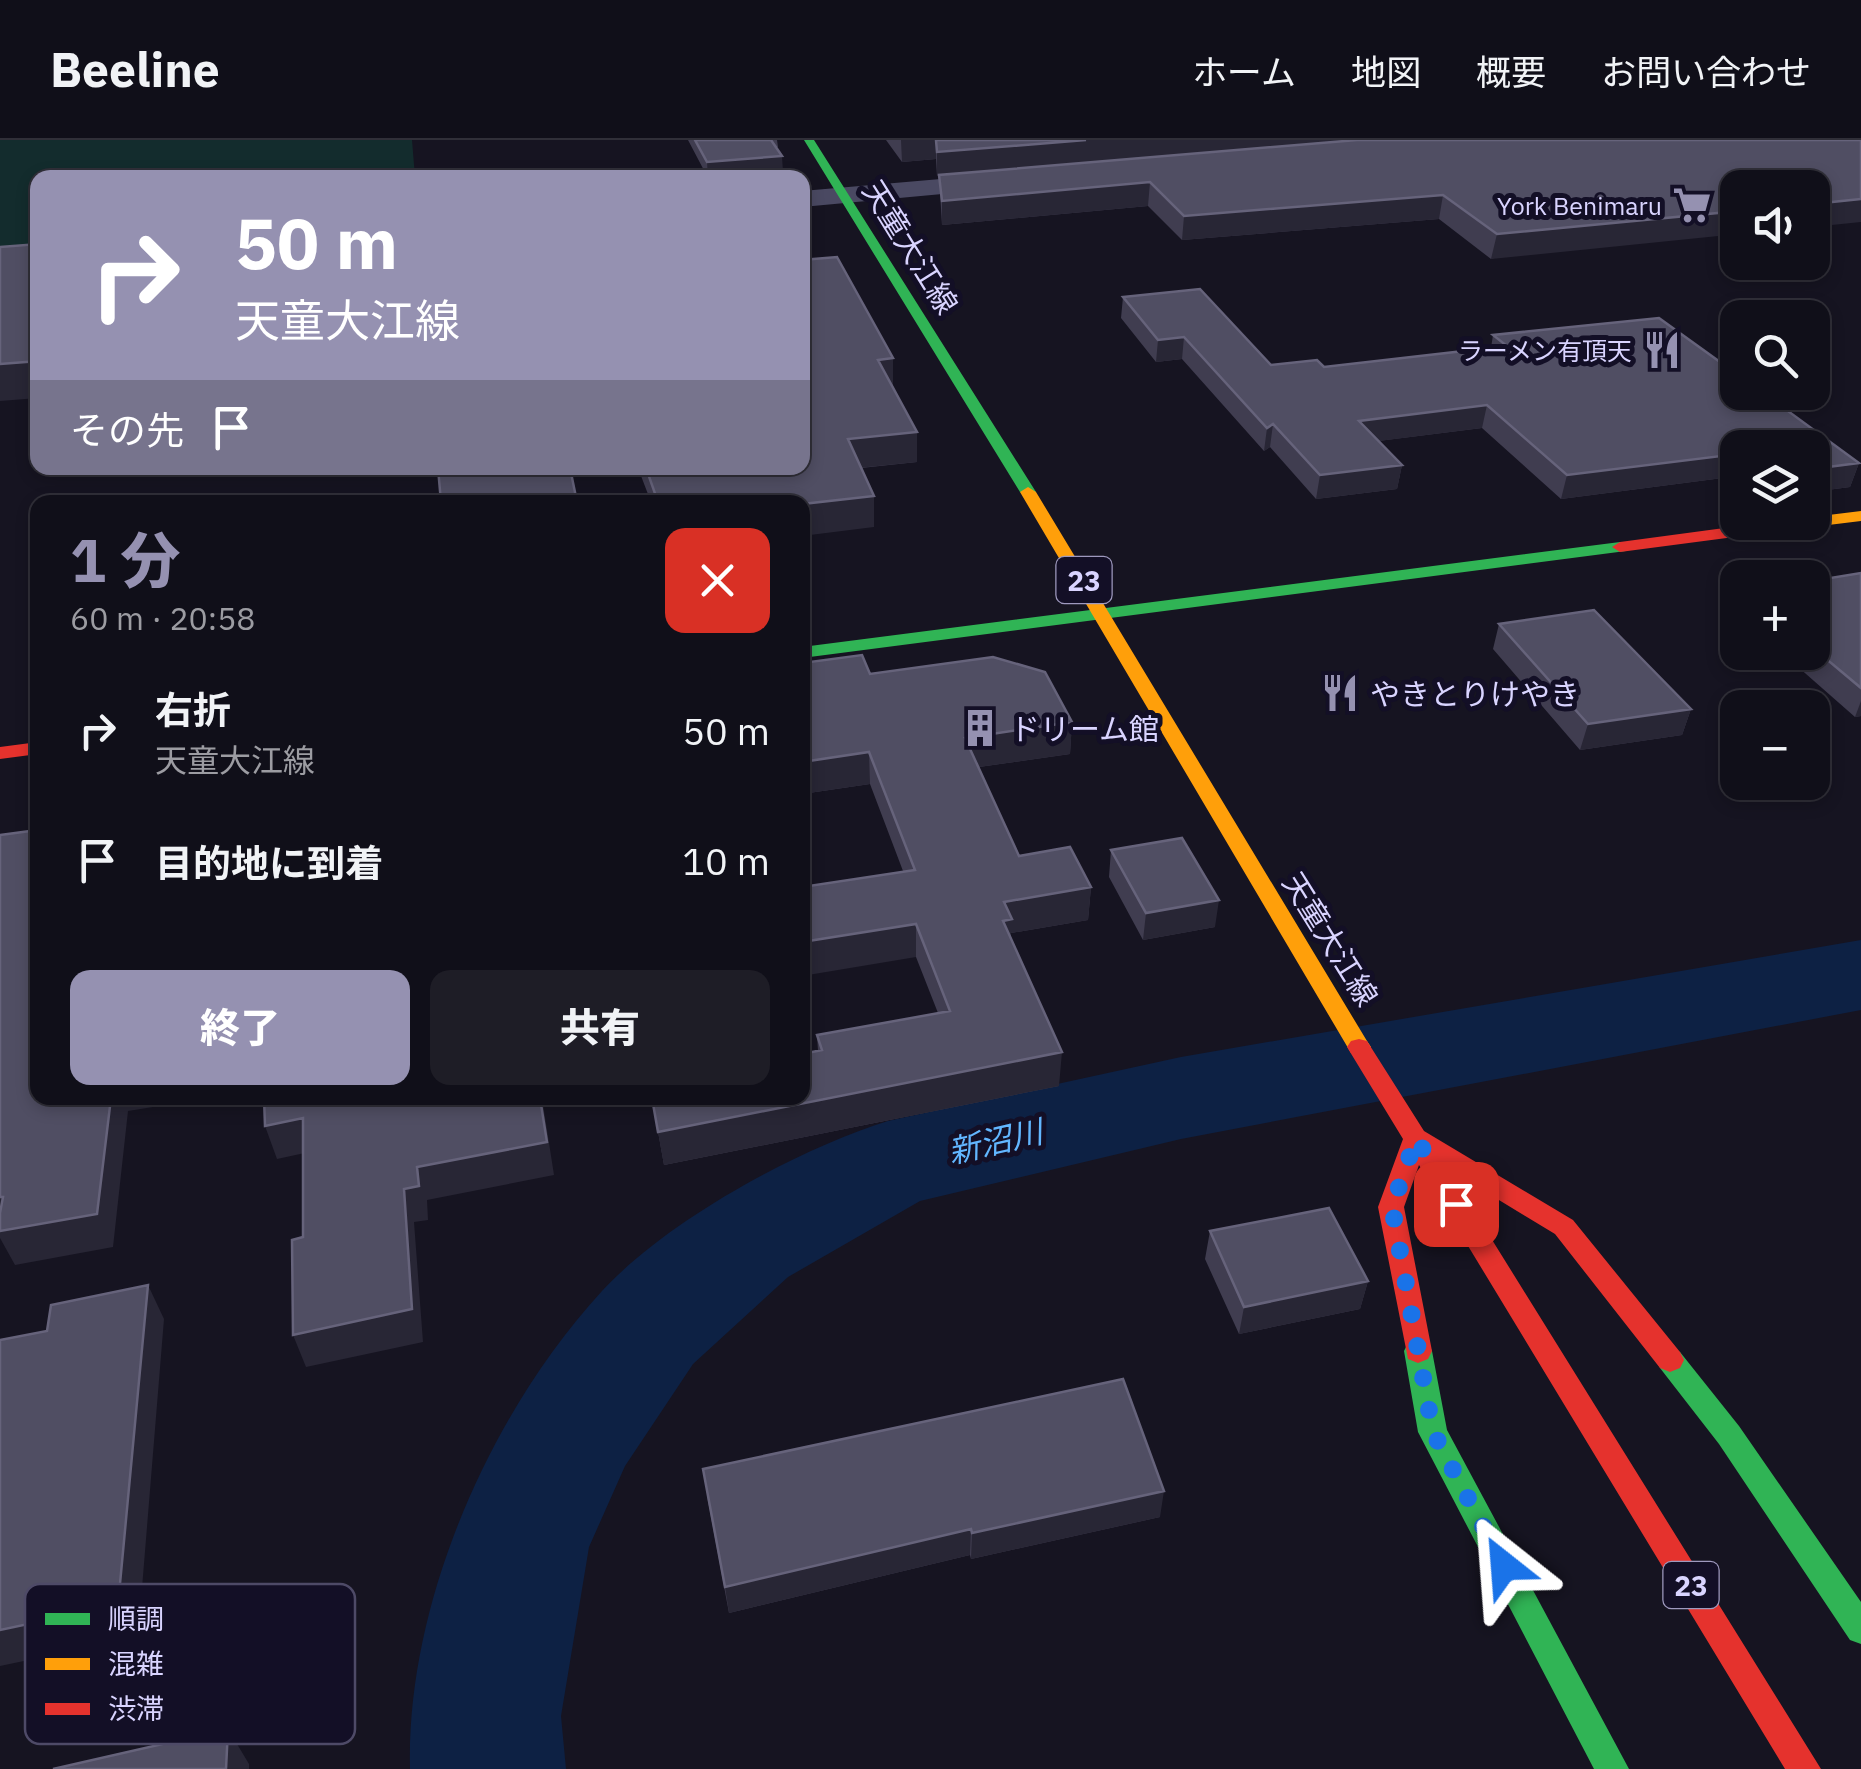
<!DOCTYPE html>
<html lang="ja">
<meta charset="utf-8">
<style>
body{margin:0;font-family:"IBM Plex Sans","Noto Sans JP",sans-serif;background:#1e1d26;color:#f1f3f6;height:100vh;display:flex;flex-direction:column;font-size:38px;white-space:nowrap}
*{box-sizing:border-box;margin:0}
p{font-size:32px;color:#9c9ca2}
.icon{flex:none;width:55px;height:55px;fill:none;stroke:currentColor;stroke-width:2;stroke-linecap:round;stroke-linejoin:round}
.map{position:relative;flex:1;overflow:hidden}
.drawer{position:absolute;left:30px;top:355px;width:780px;height:610px;display:flex;flex-direction:column;background:#100f19;border-radius:20px;box-shadow:0 5px 15px #0003,0 0 0 2px #302f38}
.drawer>*{flex:none}
.guide{position:absolute;left:30px;top:30px;width:780px;height:305px;border-radius:20px;box-shadow:0 5px 15px #0003,0 0 0 2px #302f38;background:#9591b1;color:#fff;overflow:hidden}
.buttons{position:absolute;left:1720px;top:30px;display:grid;gap:20px}
.buttons a{display:grid;place-items:center;width:110px;height:110px;border-radius:20px;background:#100f19;box-shadow:0 5px 15px #0003,0 0 0 2px #302f38;font-size:50px}
.pin{position:absolute;display:grid;place-items:center;width:85px;height:85px;color:#fff;margin:-42px;border-radius:20px;box-shadow:0 5px 15px #0006}
.me{position:absolute;width:110px;margin:-55px;rotate:332deg;stroke-linejoin:round;filter:drop-shadow(0 0 8px #0008)}
.turn{display:flex;align-items:center;gap:35px;height:210px;padding:0 40px;font-size:45px}
.turn .icon{width:130px;height:130px;stroke-width:2.5}
.turn b{display:block;font-size:70px;line-height:85px}
.then{display:flex;align-items:center;height:95px;padding:0 40px;background:#0003;gap:20px;font-size:38px}
.round{display:grid;place-items:center;flex:none;width:105px;height:105px;border-radius:20px;background:#1e1d26}
.head{display:flex;align-items:center;justify-content:space-between;height:170px;padding:0 40px}
h1{font-size:60px;font-weight:800;line-height:75px;color:#9591b1}
.action{display:flex;gap:20px;margin-top:auto;padding:20px 40px}
.action a{flex:1;height:115px;border-radius:20px;background:#9591b1;color:#fff;font-size:40px;font-weight:800;line-height:115px;text-align:center}
.action a+a{background:#1e1d26;color:#f1f3f6}
ul{padding:0;list-style:none}
li{display:flex;align-items:center;gap:30px;height:130px;padding:0 40px}
li div{flex:1}
li b{display:block;font-size:38px}
li em{font-style:normal}
header{display:flex;align-items:center;gap:60px;box-sizing:border-box;height:140px;padding:0 50px;background:#100f19;border-bottom:2px solid #302f38}
header strong{font-size:48px}
nav{display:flex;gap:55px;margin-inline-start:auto;font-size:35px}
.map>svg:first-child{display:block}
</style>
<header>
<strong>Beeline</strong>
<nav><a>ホーム</a><a>地図</a><a>概要</a><a>お問い合わせ</a></nav>
</header>
<div class="map">
<svg width="1861" height="1629" viewBox="0 0 1861 1629">
<rect width="100%" height="100%" fill="#161421"/>
<path fill="#132c2d" d="M 0,0 L 412,0 L 415,37 L 38,38 L 37,109 L 0,112 Z"/>
<g fill="none" stroke-linecap="round" stroke-linejoin="round">
<path fill="#0d2144" fill-rule="evenodd" d="M 1861,800 L 1861,870 L 1181,999 L 920,1061 L 788,1137 L 693,1224 L 625,1326 L 589,1407 L 561,1576 L 566,1629 L 410,1629 C 406,1463 490,1273 602,1151 C 668,1080 796,1010 888,981 L 1181,917 Z"/>
<path fill="#4a4962" fill-rule="evenodd" d="M 1010,33 L 1019,35 L 1023,41 L 1019,47 L 802,67 L 802,51 Z"/>
<path fill="#30b455" fill-rule="evenodd" d="M 804,0 L 814,0 L 1036,352 L 1034,355 L 1020,352 Z
M 1620,402 L 1628,407 L 1626,411 L 802,518 L 802,507 Z
M 1418,1199 L 1428,1203 L 1432,1211 L 1447,1290 L 1629,1629 L 1594,1629 L 1418,1292 L 1404,1211 L 1408,1203 Z
M 1670,1208 L 1680,1212 L 1739,1286 L 1861,1462 L 1861,1504 L 1850,1500 L 1719,1304 L 1660,1228 L 1656,1220 L 1660,1212 Z"/>
<path fill="#ff9f0a" fill-rule="evenodd" d="M 1028,347 L 1036,352 L 1367,901 L 1371,907 L 1367,913 L 1351,913 L 1020,352 Z
M 1861,371 L 1861,381 L 1812,387 L 1804,382 L 1812,382 L 1812,377 Z"/>
<path fill="#e5322d" fill-rule="evenodd" d="M 1812,378 L 1818,382 L 1810,387 L 1620,412 L 1612,407 L 1620,402 L 1769,382 L 1812,382 Z
M 38,602 L 38,614 L 0,619 L 0,607 Z
M 1359,899 L 1367,901 L 1424,991 L 1573,1080 L 1680,1212 L 1684,1220 L 1680,1228 L 1670,1232 L 1660,1228 L 1555,1094 L 1448,1029 L 1821,1629 L 1785,1629 L 1419,1025 L 1404,1067 L 1432,1211 L 1428,1219 L 1418,1223 L 1408,1219 L 1378,1067 L 1403,999 L 1347,907 L 1351,901 Z"/>
</g>
<path fill="#403d50" d="M 688,0 L 777,0 L 778,7 L 776,7 L 783,32 L 708,38 Z
M 886,0 L 1861,0 L 1491,119 L 1439,79 L 1182,100 L 1148,66 L 942,85 L 939,35 L 937,36 L 936,19 L 902,22 Z
M 1200,149 L 1271,225 L 1317,220 L 1324,227 L 1491,208 L 1493,195 L 1659,178 L 1738,235 L 1738,252 L 1762,252 L 1859,323 L 1850,347 L 1812,352 L 1812,308 L 1738,308 L 1738,336 L 1561,359 L 1482,288 L 1378,301 L 1402,325 L 1397,349 L 1316,359 L 1270,307 L 1264,311 L 1182,219 L 1156,222 L 1121,178 L 1123,157 Z
M 893,218 L 893,247 L 917,292 L 917,322 L 861,328 L 874,387 L 802,362 L 651,362 L 638,328 L 802,328 Z
M 1861,433 L 1861,576 L 1855,577 L 1781,512 L 1812,512 L 1812,441 Z
M 1499,484 L 1691,569 L 1682,595 L 1580,610 L 1493,509 Z
M 802,523 L 870,534 L 1072,582 L 1070,614 L 979,627 L 1019,716 L 1091,747 L 1088,780 L 1011,793 L 1011,800 L 1059,946 L 664,1025 L 652,958 L 818,911 L 817,895 L 938,873 L 916,817 L 903,731 L 870,644 L 802,654 Z
M 1111,710 L 1215,787 L 1143,800 L 1109,737 Z
M 1210,1091 L 1368,1141 L 1360,1169 L 1239,1194 L 1205,1119 Z
M 707,1356 L 1160,1377 L 971,1419 L 970,1415 L 729,1473 Z"/>
<path fill="#282635" d="M 901,0 L 936,0 L 936,19 L 902,22 Z
M 1086,0 L 1349,0 L 937,36 L 937,12 Z
M 782,16 L 783,32 L 708,38 L 707,22 Z
M 1150,42 L 1148,66 L 942,85 L 942,61 Z
M 1443,55 L 1439,79 L 1182,100 L 1184,76 Z
M 1861,59 L 1861,82 L 1812,87 L 1812,64 Z
M 1738,71 L 1738,94 L 1491,119 L 1497,94 Z
M 1184,197 L 1182,219 L 1156,222 L 1158,200 Z
M 893,218 L 893,247 L 878,220 Z
M 38,221 L 38,258 L 0,261 L 0,224 Z
M 1487,265 L 1482,288 L 1355,304 L 1359,281 Z
M 1273,284 L 1270,307 L 1264,311 L 1267,288 Z
M 917,292 L 917,322 L 848,329 L 848,299 Z
M 1738,314 L 1738,336 L 1561,359 L 1567,335 Z
M 1859,323 L 1850,347 L 1812,352 L 1812,329 Z
M 1402,325 L 1397,349 L 1316,359 L 1320,335 Z
M 874,356 L 874,387 L 802,396 L 802,364 Z
M 1861,561 L 1861,576 L 1855,577 Z
M 1691,569 L 1682,595 L 1580,610 L 1588,584 Z
M 1072,582 L 1070,614 L 965,629 L 965,598 Z
M 869,612 L 870,644 L 802,654 L 802,622 Z
M 1091,747 L 1088,780 L 1011,793 L 1011,812 L 1002,814 L 1004,762 Z
M 1219,760 L 1215,787 L 1143,800 L 1146,773 Z
M 916,784 L 916,817 L 802,836 L 802,802 Z
M 1062,912 L 1059,946 L 664,1025 L 658,992 Z
M 111,958 L 209,958 L 128,971 L 113,1107 L 15,1125 L 0,1098 L 0,1057 L 3,1057 Z
M 540,958 L 542,958 L 554,1035 L 427,1060 L 428,1080 L 414,1082 L 423,1202 L 306,1227 L 293,1195 L 404,1049 L 417,1027 Z
M 303,978 L 314,1011 L 277,1019 L 265,986 Z
M 1368,1141 L 1360,1169 L 1239,1194 L 1244,1167 Z
M 148,1145 L 164,1179 L 138,1497 L 0,1526 L 0,1490 Z
M 1164,1351 L 1160,1377 L 971,1419 L 972,1393 Z
M 971,1389 L 970,1415 L 729,1473 L 725,1447 Z
M 228,1589 L 249,1624 L 249,1629 L 226,1629 Z"/>
<path fill="#504e63" stroke="#66637b" stroke-width="2.5" d="M 695,0 L 771,0 L 782,16 L 707,22 Z
M 936,0 L 1086,0 L 937,12 Z
M 1357,0 L 1861,0 L 1861,59 L 1812,64 L 1812,48 L 1738,48 L 1738,71 L 1497,94 L 1443,55 L 1184,76 L 1150,42 L 942,61 L 939,35 Z
M 38,104 L 38,221 L 0,224 L 0,107 Z
M 837,117 L 893,218 L 878,220 L 917,292 L 848,299 L 874,356 L 802,364 L 802,362 L 658,362 L 646,328 L 802,328 L 802,120 Z
M 1200,149 L 1271,225 L 1317,220 L 1324,227 L 1507,206 L 1493,195 L 1659,178 L 1738,235 L 1738,252 L 1762,252 L 1859,323 L 1812,329 L 1812,308 L 1738,308 L 1738,314 L 1567,335 L 1487,265 L 1359,281 L 1402,325 L 1320,335 L 1273,284 L 1267,288 L 1184,197 L 1158,200 L 1123,157 Z
M 438,328 L 570,328 L 577,362 L 441,362 Z
M 1861,433 L 1861,548 L 1812,507 L 1812,441 Z
M 1594,470 L 1691,569 L 1588,584 L 1499,484 Z
M 862,515 L 870,534 L 993,517 L 1045,532 L 1072,582 L 965,598 L 1019,716 L 1070,707 L 1091,747 L 1004,762 L 1012,779 L 1003,781 L 1062,912 L 658,992 L 652,958 L 802,958 L 802,914 L 822,910 L 817,895 L 950,871 L 916,784 L 802,802 L 802,747 L 915,730 L 869,612 L 802,622 L 802,551 L 805,551 L 802,542 L 802,523 Z
M 38,690 L 38,958 L 111,958 L 97,1074 L 0,1091 L 0,1073 L 3,1057 L 0,1057 L 0,695 Z
M 1182,698 L 1219,760 L 1146,773 L 1111,710 Z
M 264,958 L 540,958 L 547,1002 L 417,1027 L 419,1046 L 404,1049 L 412,1169 L 293,1195 L 292,1100 L 303,1097 L 303,978 L 265,986 Z
M 1329,1068 L 1368,1141 L 1244,1167 L 1210,1091 Z
M 148,1145 L 118,1465 L 0,1490 L 0,1200 L 47,1191 L 51,1165 Z
M 1123,1239 L 1164,1351 L 972,1393 L 971,1389 L 725,1447 L 703,1329 Z
M 228,1589 L 226,1629 L 53,1629 Z"/>
<g fill="none" stroke-linecap="round" stroke-linejoin="round">
<path stroke="#1a73e8" stroke-width="18" stroke-dasharray="0 32.4" d="M 1456,1064 L 1416,998 L 1392,1067 L 1433,1292 L 1504,1426"/>
</g>
<defs>
<g id="supermarket-bare" transform="scale(3)"><path d="M-6-5.5h2.5l.6 2H6L4.5 2H-2.5L-4.4-4H-6ZM-1.5 3.2a1.3 1.3 0 1 0 .1 0ZM3 3.2a1.3 1.3 0 1 0 .1 0Z" fill="#9591b1" stroke="#130f26" stroke-width="2.5" paint-order="stroke"/></g>
<g id="restaurant-bare" transform="scale(3)"><path d="M-5-6h1v4h1v-4h1v4h1v-4h1v5L-1.5 .5V6h-2V.5L-5-1ZM5-6V6H3V1.5H1.5Q1.5-4 5-6Z" fill="#9591b1" stroke="#130f26" stroke-width="2.5" paint-order="stroke"/></g>
<g id="building-bare" transform="scale(3)"><path d="M-4-6H4V6H1V3H-1V6H-4ZM-2.5-4.3h1.7v1.8h-1.7ZM.8-4.3h1.7v1.8H.8ZM-2.5-1h1.7V.8h-1.7ZM.8-1h1.7V.8H.8Z" fill="#9591b1" stroke="#130f26" stroke-width="2.5" paint-order="stroke"/></g>
</defs>
<g fill-rule="evenodd">
<use href="#supermarket-bare" x="1692" y="65"/>
<use href="#restaurant-bare" x="1662" y="210"/>
<use href="#restaurant-bare" x="1340" y="553"/>
<use href="#building-bare" x="980" y="588"/>
</g>
<g text-anchor="middle" dominant-baseline="central" stroke-width="10" stroke-linejoin="round" paint-order="stroke">
<g font-size="25" fill="#d9d4ff" stroke="#130f26" text-anchor="end">
<text x="1662" y="65">York Benimaru</text>
<text x="1632" y="210">ラーメン有頂天</text>
</g>
<g fill="#130f26" stroke="#9e99be" stroke-width="2.5">
<rect x="1056.5" y="417" width="55" height="46" rx="8"/>
<rect x="1663.5" y="1422" width="55" height="46" rx="8"/>
</g>
<g font-size="28" font-weight="bold" fill="#d9d4ff">
<text x="1084" y="440">23</text>
<text x="1691" y="1445">23</text>
</g>
<g font-size="30" fill="#d9d4ff" stroke="#130f26">
<text transform="translate(911 107) rotate(58)">天童大江線</text>
<text transform="translate(1331 799) rotate(58)">天童大江線</text>
</g>
<g font-size="30" fill="#d9d4ff" stroke="#130f26" text-anchor="start">
<text x="1370" y="553">やきとりけやき</text>
<text x="1010" y="588">ドリーム館</text>
</g>
<g font-size="32" font-style="italic" fill="#62b6ff" stroke="#130f26">
<text transform="translate(995 1001) rotate(-13)">新沼川</text>
</g>
</g>
<rect x="25" y="1444" width="330" height="160" rx="15" fill="#130f26" stroke="#4e4a67" stroke-width="2.5"/>
<rect x="45" y="1473" width="45" height="12" fill="#30b455"/>
<rect x="45" y="1518" width="45" height="12" fill="#ff9f0a"/>
<rect x="45" y="1563" width="45" height="12" fill="#e5322d"/>
<g font-size="28" fill="#d9d4ff">
<text x="108" y="1489">順調</text>
<text x="108" y="1534">混雑</text>
<text x="108" y="1579">渋滞</text>
</g>
</svg>
<div class="buttons">
<a><svg class="icon" aria-label="sound" viewBox="0 0 24 24"><path d="M4 9h4l5-4v14l-5-4H4zM17 9q2 3 0 6"/></svg></a>
<a><svg class="icon" aria-label="search" viewBox="0 0 24 24"><circle cx="10" cy="10" r="6"/><path d="M15 15l6 6"/></svg></a>
<a><svg class="icon" aria-label="layers" viewBox="0 0 24 24"><path d="M12 4l9 5-9 5-9-5zM3 14l9 5 9-5"/></svg></a>
<a>+</a>
<a>−</a>
</div>
<div class="pin" style="left:1456px;top:1064px;background:#d93025"><svg class="icon" aria-label="arrive" viewBox="0 0 24 24"><path d="M6 21V4h12l-3 4 3 4H6"/></svg></div>
<svg class="me" style="left:1504px;top:1426px" viewBox="-20 -20 40 40"><path d="M0-17L14 15 0 8-14 15z" fill="#1a73e8" stroke="#fff" stroke-width="4"/></svg>
<div class="guide">
<div class="turn"><svg class="icon" aria-label="right" viewBox="0 0 24 24"><path d="M7 20v-9h11M14 6l5 5-5 5"/></svg><div><b>50 m</b>天童大江線</div></div>
<div class="then">その先<svg class="icon" aria-label="arrive" viewBox="0 0 24 24"><path d="M6 21V4h12l-3 4 3 4H6"/></svg></div>
</div>
<section class="drawer">
<div class="head"><div><h1>1 分</h1><p>60 m · 20:58</p></div><a class="round" style="background:#d93025;color:#fff"><svg class="icon" aria-label="close" viewBox="0 0 24 24"><path d="M6 6l12 12M18 6L6 18"/></svg></a></div>
<ul>
<li><svg class="icon" aria-label="right" viewBox="0 0 24 24"><path d="M7 20v-9h11M14 6l5 5-5 5"/></svg><div><b>右折</b><p>天童大江線</p></div><em>50 m</em></li>
<li><svg class="icon" aria-label="arrive" viewBox="0 0 24 24"><path d="M6 21V4h12l-3 4 3 4H6"/></svg><div><b>目的地に到着</b></div><em>10 m</em></li>
</ul>
<div class="action"><a>終了</a><a>共有</a></div>
</section>
</div>
